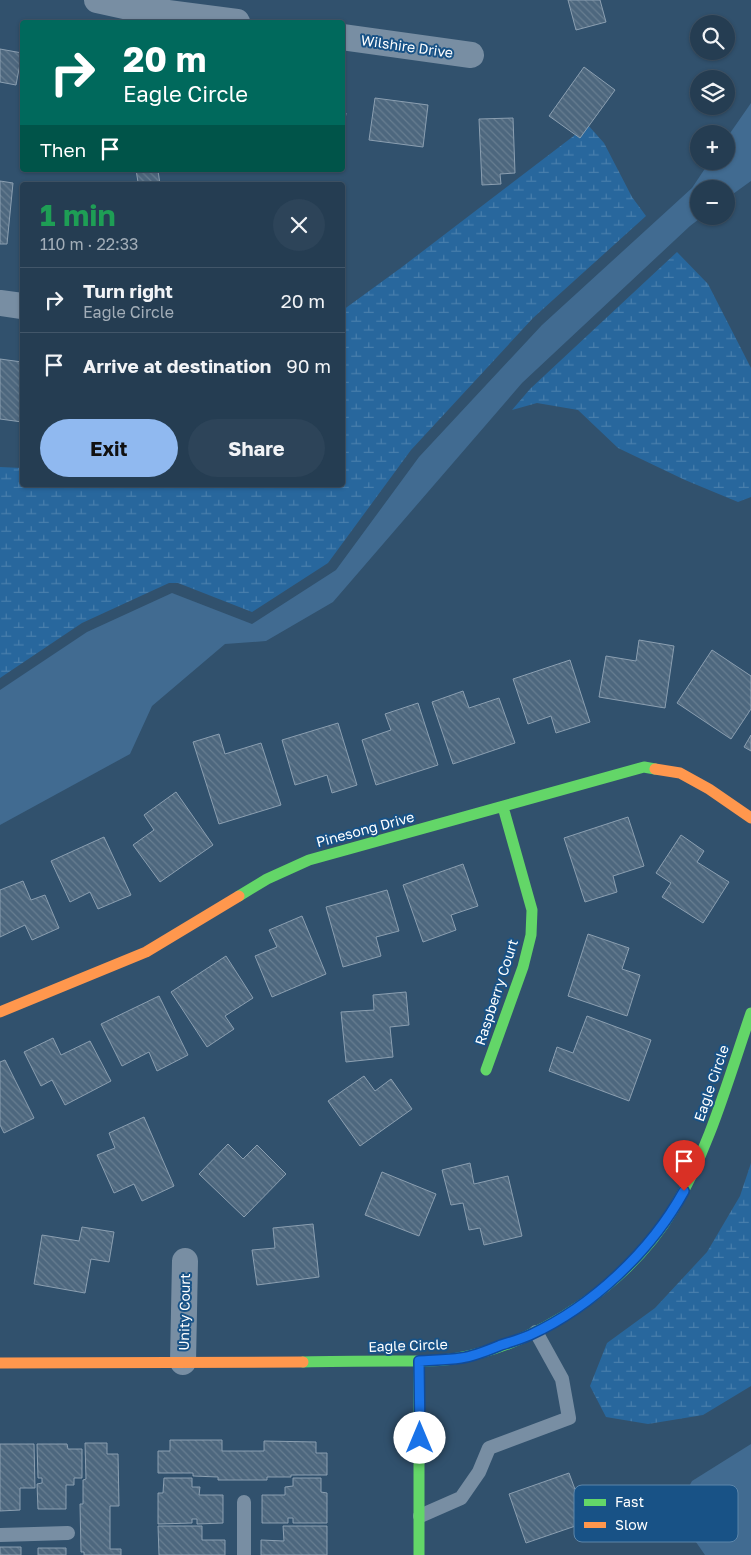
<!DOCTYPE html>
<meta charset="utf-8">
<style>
body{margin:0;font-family:"Golos Text",sans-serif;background:#2d4459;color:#f1f3f6;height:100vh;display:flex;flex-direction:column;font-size:19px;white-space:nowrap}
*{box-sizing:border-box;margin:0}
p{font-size:16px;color:#a3aeb8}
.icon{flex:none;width:28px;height:28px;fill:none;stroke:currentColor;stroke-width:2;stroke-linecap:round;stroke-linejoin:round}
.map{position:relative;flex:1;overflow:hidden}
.sheet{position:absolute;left:20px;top:182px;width:325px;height:305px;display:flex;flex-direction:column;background:#253d52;border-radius:5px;box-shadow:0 1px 4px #0004,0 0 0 1px #425669}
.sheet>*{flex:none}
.hud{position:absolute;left:20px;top:20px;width:325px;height:152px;border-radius:5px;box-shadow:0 1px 4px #0004,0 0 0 1px #425669;background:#00695c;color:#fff;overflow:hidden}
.buttons{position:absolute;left:690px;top:15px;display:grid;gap:10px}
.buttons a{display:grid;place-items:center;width:45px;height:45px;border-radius:50%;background:#253d52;box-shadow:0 1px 4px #0004,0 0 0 1px #425669;font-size:25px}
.pin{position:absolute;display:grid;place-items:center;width:42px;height:42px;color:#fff;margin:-51px -21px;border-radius:50% 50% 50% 0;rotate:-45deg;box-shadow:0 0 5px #0007}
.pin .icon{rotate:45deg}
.me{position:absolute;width:55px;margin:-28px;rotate:0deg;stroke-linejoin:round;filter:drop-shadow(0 0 4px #0008)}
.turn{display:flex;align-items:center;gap:18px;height:105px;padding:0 20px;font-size:22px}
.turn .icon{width:65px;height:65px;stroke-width:2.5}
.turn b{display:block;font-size:35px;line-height:42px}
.then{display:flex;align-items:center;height:48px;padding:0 20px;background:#0003;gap:10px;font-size:19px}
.round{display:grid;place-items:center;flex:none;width:52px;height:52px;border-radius:26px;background:#2d4459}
.head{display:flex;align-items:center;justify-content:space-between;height:85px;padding:0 20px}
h1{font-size:30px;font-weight:700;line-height:38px;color:#1e9e55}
.cta{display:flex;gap:10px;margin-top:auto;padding:10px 20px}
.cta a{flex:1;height:58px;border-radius:30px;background:#90b9f0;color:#111;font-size:20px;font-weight:700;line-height:58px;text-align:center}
.cta a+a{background:#2d4459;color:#f1f3f6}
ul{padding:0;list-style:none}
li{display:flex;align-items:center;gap:15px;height:65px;padding:0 20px;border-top:1px solid #425669}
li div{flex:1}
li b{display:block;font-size:19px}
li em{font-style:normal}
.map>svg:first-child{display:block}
</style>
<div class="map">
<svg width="751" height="1555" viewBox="0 0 751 1555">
<defs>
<pattern id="wetland-marsh" width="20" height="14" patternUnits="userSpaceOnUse" patternTransform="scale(1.25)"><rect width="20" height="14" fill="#28679d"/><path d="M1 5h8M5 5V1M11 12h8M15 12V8" fill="none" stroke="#487eac"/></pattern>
<pattern id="building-back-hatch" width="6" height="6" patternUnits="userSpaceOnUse" patternTransform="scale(1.25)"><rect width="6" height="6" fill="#4d677e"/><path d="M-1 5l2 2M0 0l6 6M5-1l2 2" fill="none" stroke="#687e91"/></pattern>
</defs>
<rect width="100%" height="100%" fill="#31516d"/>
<path fill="url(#wetland-marsh)" d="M 588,125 L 604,143 L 632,197 L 646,216 L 533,318 L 411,450 L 328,563 L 252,612 L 178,583 L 169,583 L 82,623 L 0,678 L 0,467 L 22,468 L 22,485 L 342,485 L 343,310 L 402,267 Z
M 677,252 L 708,284 L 751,368 L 751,497 L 738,502 L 685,480 L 618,448 L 578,410 L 537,403 L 512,410 L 530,389 Z
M 751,1163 L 751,1386 L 703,1415 L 648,1424 L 606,1417 L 590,1386 L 607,1343 L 655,1308 L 707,1252 L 740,1196 Z"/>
<path fill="#416b91" d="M 751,103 L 751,181 L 726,199 L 726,189 L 699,189 L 699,216 L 703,216 L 690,226 L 522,383 L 333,602 L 266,641 L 225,644 L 152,706 L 130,754 L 0,825 L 0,690 L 87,632 L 172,593 L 252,624 L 336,570 L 419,457 L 542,325 L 692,188 L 710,161 L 726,161 L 726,139 Z
M 751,1444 L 751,1555 L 705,1555 L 675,1512 L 692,1481 Z"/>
<path fill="url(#building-back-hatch)" stroke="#8b9fb1" d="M 568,0 L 600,0 L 606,22 L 576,30 Z
M 0,49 L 22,53 L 16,85 L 0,82 Z
M 584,67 L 615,90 L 580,138 L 549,116 Z
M 375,98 L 428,105 L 423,147 L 369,140 Z
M 342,113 L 346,113 L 342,140 Z
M 513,118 L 515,173 L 500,174 L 501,184 L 482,185 L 479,119 Z
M 136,170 L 158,170 L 160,185 L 175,182 L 176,185 L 122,185 L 138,182 Z
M 0,181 L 13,183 L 7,244 L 0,244 Z
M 0,359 L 22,362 L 22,422 L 0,419 Z
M 639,640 L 674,646 L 665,708 L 599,697 L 606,656 L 636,661 Z
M 712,650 L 751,676 L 751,709 L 731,739 L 677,703 Z
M 570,660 L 590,722 L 556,733 L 551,716 L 528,724 L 513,679 Z
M 463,691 L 469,708 L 499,698 L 515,743 L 453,764 L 432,702 Z
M 418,703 L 438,765 L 376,785 L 362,740 L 391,730 L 385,714 Z
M 338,723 L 357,785 L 332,793 L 327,775 L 295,785 L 282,740 Z
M 219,734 L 225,754 L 261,743 L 281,805 L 219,824 L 193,742 Z
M 751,735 L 751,751 L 744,747 Z
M 176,792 L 213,845 L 160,882 L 133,845 L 154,830 L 144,815 Z
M 628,817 L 644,866 L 613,876 L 617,892 L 585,902 L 564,838 Z
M 681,835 L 704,851 L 697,862 L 729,882 L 703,923 L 662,897 L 671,883 L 656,873 Z
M 104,837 L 131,895 L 98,909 L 90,892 L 70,902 L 51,861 Z
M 463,864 L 478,906 L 451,915 L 456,930 L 423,942 L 403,885 Z
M 23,881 L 31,900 L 45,895 L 59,928 L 32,940 L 25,925 L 0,937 L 0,890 Z
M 387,890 L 399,931 L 376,937 L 381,956 L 343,967 L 326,907 Z
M 302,916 L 326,974 L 272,997 L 255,956 L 277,947 L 269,930 Z
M 588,934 L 629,948 L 622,969 L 640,975 L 627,1016 L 568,996 Z
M 226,956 L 253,998 L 225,1016 L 234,1029 L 207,1047 L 171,992 Z
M 406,992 L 409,1025 L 390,1027 L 393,1057 L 346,1062 L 341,1012 L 374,1010 L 373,995 Z
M 159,996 L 188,1055 L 157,1071 L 149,1052 L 122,1066 L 101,1024 Z
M 587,1016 L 651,1040 L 629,1101 L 549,1071 L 557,1047 L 573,1053 Z
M 53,1038 L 61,1055 L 90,1041 L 111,1081 L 65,1105 L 52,1080 L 41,1086 L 24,1052 Z
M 5,1060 L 34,1118 L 4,1133 L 0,1125 L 0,1062 Z
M 364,1076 L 375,1091 L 391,1079 L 412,1109 L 360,1146 L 328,1101 Z
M 144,1117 L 174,1186 L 142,1201 L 134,1184 L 114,1193 L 97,1155 L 115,1148 L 109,1133 Z
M 228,1144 L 243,1159 L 257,1145 L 286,1174 L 244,1217 L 199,1174 Z
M 470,1163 L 474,1184 L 508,1176 L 522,1236 L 484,1245 L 480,1228 L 469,1230 L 463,1203 L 451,1205 L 442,1170 Z
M 382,1172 L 436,1194 L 419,1236 L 365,1215 Z
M 313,1224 L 319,1277 L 257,1285 L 252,1250 L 275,1248 L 273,1228 Z
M 82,1227 L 114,1232 L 109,1262 L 91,1259 L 85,1293 L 34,1284 L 42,1235 L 79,1241 Z
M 170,1440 L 222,1440 L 222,1451 L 264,1451 L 264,1441 L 316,1442 L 316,1453 L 327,1453 L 327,1475 L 291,1475 L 291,1477 L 267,1477 L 267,1480 L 218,1480 L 218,1477 L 193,1476 L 193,1473 L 158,1473 L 158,1451 L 170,1451 Z
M 85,1443 L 107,1443 L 107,1454 L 118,1454 L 119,1506 L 110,1506 L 110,1549 L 121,1549 L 121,1555 L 84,1555 L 84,1552 L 81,1552 L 80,1504 L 83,1504 L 83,1480 L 86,1479 Z
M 0,1444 L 34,1444 L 35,1488 L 20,1488 L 20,1510 L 0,1511 Z
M 37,1444 L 67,1444 L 68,1449 L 82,1449 L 82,1478 L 74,1478 L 74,1485 L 66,1485 L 66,1509 L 38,1509 L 37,1484 L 42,1483 L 42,1478 L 38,1478 Z
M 569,1473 L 587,1522 L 526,1543 L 509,1494 Z
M 164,1478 L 192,1478 L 192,1487 L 200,1487 L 199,1495 L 223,1495 L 223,1523 L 197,1524 L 197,1519 L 192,1519 L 192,1523 L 158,1524 L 158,1493 L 163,1493 Z
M 293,1478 L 321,1478 L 321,1492 L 327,1493 L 327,1523 L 293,1523 L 293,1518 L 288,1518 L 288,1523 L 262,1523 L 262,1495 L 285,1495 L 285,1487 L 293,1486 Z
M 158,1526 L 202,1526 L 202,1540 L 225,1540 L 225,1555 L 159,1555 Z
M 283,1526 L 327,1526 L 327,1555 L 261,1555 L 261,1540 L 284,1541 Z
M 0,1547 L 21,1547 L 21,1555 L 0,1555 Z
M 38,1548 L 66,1548 L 66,1555 L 38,1555 Z"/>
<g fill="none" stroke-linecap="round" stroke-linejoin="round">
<path stroke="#788ea3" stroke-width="14" d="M 244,1502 L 244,1555
M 420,1516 L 461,1498 L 479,1472 L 489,1448 L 569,1418 L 562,1379 L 536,1332
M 0,1535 L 68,1533"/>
<path stroke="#788ea3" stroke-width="26" d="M 97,0 L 138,9 L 237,22
M 342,37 L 471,55
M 0,303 L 22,306
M 183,1362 L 185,1261"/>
<path stroke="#63d668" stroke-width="11" d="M 239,896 L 267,879 L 309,860 L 644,767 L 655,769
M 486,1070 L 523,967 L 531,935 L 532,910 L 503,807
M 419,1361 L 419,1555
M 303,1362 C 334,1361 366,1361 397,1361 C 417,1361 438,1362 458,1358 C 541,1343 630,1282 673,1210 C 708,1152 729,1077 751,1013"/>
<path stroke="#ff974d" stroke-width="11" d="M 655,769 L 680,773 L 709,789 L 751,818
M 0,1012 L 146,952 L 239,896
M 0,1363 L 303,1362"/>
</g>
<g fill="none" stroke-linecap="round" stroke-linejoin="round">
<g stroke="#114b97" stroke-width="12">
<path id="route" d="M 420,1438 L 419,1361 C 433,1360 447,1360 461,1358 C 475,1356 489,1350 501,1345 C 511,1342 521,1339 530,1335 C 593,1306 651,1251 684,1191"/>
</g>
<use href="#route" stroke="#1a73e8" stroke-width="9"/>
</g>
<g text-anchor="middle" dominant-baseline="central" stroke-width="4" stroke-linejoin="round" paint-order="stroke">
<g font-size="14" fill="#fff" stroke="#185286">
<text transform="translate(407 46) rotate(8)">Wilshire Drive</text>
<text transform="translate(365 829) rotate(-15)">Pinesong Drive</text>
<text transform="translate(496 992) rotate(-72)">Raspberry Court</text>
<text transform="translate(711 1083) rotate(-71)">Eagle Circle</text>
<text transform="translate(184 1312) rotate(-89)">Unity Court</text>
<text transform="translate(408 1345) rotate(-2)">Eagle Circle</text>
</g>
</g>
<rect x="574" y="1485" width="164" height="57" rx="8" fill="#185286" stroke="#5d86aa" stroke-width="1"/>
<rect x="584" y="1499" width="22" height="7" fill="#63d668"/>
<rect x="584" y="1522" width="22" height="6" fill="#ff974d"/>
<g font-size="14" fill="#fff">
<text x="615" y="1507">Fast</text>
<text x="615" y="1530">Slow</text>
</g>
</svg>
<div class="buttons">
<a><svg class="icon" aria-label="search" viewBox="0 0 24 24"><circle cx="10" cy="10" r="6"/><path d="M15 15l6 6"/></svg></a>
<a><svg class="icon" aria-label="layers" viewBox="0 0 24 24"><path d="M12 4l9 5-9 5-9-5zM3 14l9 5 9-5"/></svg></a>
<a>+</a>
<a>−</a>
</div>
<div class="pin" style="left:684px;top:1191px;background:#d93025"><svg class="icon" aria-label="arrive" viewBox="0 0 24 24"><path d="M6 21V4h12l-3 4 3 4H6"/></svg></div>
<svg class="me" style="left:420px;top:1438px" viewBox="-20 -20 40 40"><circle r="19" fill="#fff"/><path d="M0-13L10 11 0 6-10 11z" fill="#1a73e8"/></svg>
<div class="hud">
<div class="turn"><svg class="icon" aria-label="right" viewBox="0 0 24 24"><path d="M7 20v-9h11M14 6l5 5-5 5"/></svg><div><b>20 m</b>Eagle Circle</div></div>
<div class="then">Then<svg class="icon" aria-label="arrive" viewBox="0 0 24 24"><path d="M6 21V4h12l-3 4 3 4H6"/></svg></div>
</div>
<section class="sheet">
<div class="head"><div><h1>1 min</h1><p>110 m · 22:33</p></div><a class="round"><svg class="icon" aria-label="close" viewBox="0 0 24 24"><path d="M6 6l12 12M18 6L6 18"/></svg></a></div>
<ul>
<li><svg class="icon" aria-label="right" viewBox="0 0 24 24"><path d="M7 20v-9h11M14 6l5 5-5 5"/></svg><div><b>Turn right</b><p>Eagle Circle</p></div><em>20 m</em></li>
<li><svg class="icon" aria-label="arrive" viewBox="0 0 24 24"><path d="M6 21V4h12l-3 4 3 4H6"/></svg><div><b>Arrive at destination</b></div><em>90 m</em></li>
</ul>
<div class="cta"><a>Exit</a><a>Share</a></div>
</section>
</div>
